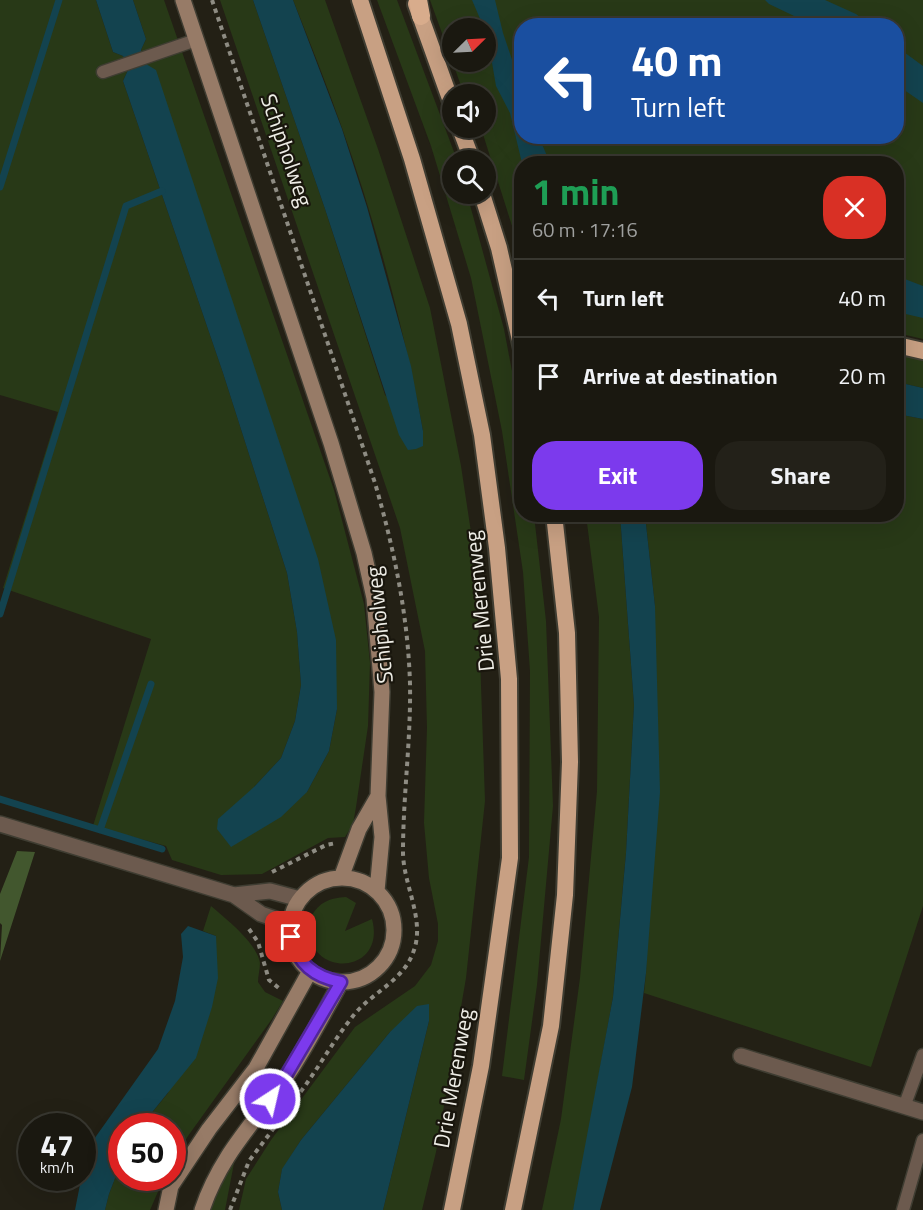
<!DOCTYPE html>
<meta charset="utf-8">
<style>
body{margin:0;font-family:"Titillium Web",sans-serif;background:#232119;color:#f1f3f6;height:100vh;display:flex;flex-direction:column;font-size:22px;white-space:nowrap}
*{box-sizing:border-box;margin:0}
p{font-size:20px;color:#9fa09f}
.icon{flex:none;width:33px;height:33px;fill:none;stroke:currentColor;stroke-width:2;stroke-linecap:round;stroke-linejoin:round}
.map{position:relative;flex:1;overflow:hidden}
.drawer{position:absolute;left:514px;top:156px;width:390px;height:366px;display:flex;flex-direction:column;background:#1a1810;border-radius:24px;box-shadow:0 6px 24px #0002,0 0 0 2px #383730}
.drawer>*{flex:none}
.hud{position:absolute;left:514px;top:18px;width:390px;height:126px;border-radius:24px;box-shadow:0 6px 24px #0002,0 0 0 2px #383730;background:#1a4fa0;color:#fff;overflow:hidden}
.needle{width:39px;rotate:66deg}
.buttons{position:absolute;left:442px;top:18px;display:grid;gap:12px}
.buttons a{display:grid;place-items:center;width:54px;height:54px;border-radius:50%;background:#1a1810;box-shadow:0 6px 24px #0002,0 0 0 2px #383730;font-size:30px}
.speed{position:absolute;left:18px;top:1113px;display:flex;gap:12px;font-size:30px;font-weight:700;text-align:center}
.speed>*{display:grid;place-content:center;width:78px;height:78px;border-radius:50%;background:#1a1810;box-shadow:0 6px 24px #0002,0 0 0 2px #383730;line-height:1}
.speed small{font-size:15px;font-weight:400}
.speed .limit{border:9px solid #d22;background:#fff;color:#111}
.pin{position:absolute;display:grid;place-items:center;width:51px;height:51px;color:#fff;margin:-26px;border-radius:12px;box-shadow:0 3px 9px #0006}
.me{position:absolute;width:66px;margin:-33px;rotate:35deg;stroke-linejoin:round;filter:drop-shadow(0 0 4px #0008)}
.turn{display:flex;align-items:center;gap:21px;height:126px;padding:0 18px;font-size:27px}
.turn .icon{width:78px;height:78px;stroke-width:2.5}
.turn b{display:block;font-size:42px;line-height:51px}
.round{display:grid;place-items:center;flex:none;width:63px;height:63px;border-radius:24px;background:#232119}
.summary{display:flex;align-items:center;justify-content:space-between;height:102px;padding:0 18px}
h1{font-size:36px;font-weight:700;line-height:45px;color:#1e9e55}
.cta{display:flex;gap:12px;margin-top:auto;padding:12px 18px}
.cta a{flex:1;height:69px;border-radius:24px;background:#7c3aed;color:#fff;font-size:24px;font-weight:700;line-height:69px;text-align:center}
.cta a+a{background:#232119;color:#f1f3f6}
ul{padding:0;list-style:none}
li{display:flex;align-items:center;gap:18px;height:78px;padding:0 18px;border-top:2px solid #383730}
li div{flex:1}
li b{display:block;font-size:22px}
li em{font-style:normal}
.map>svg:first-child{display:block}
</style>
<div class="map">
<svg width="923" height="1210" viewBox="0 0 923 1210">
<rect width="100%" height="100%" fill="#232015"/>
<path fill="#283917" fill-rule="evenodd" d="M 0,0 L 96,0 L 113,52 L 123,56 L 128,70 L 123,81 L 223,373 L 287,573 L 297,632 L 301,685 L 295,721 L 281,758 L 254,787 L 307,792 L 329,751 L 337,709 L 141,50 L 146,39 L 133,0 L 164,0 L 334,490 L 364,604 L 370,663 L 368,726 L 356,807 L 353,824 L 345,837 L 328,838 L 262,874 L 221,875 L 172,860 L 166,846 L 93,826 L 151,639 L 3,588 L 58,412 L 0,395 Z
M 220,0 L 253,0 L 325,209 L 385,395 L 423,431 C 404,329 377,226 342,128 C 327,85 310,43 293,0 L 325,0 L 378,149 L 430,308 L 461,466 L 474,552 L 480,656 L 485,801 L 466,978 L 436,1152 L 422,1210 L 383,1210 L 429,1021 L 428,1005 L 390,1032 L 301,1140 L 282,1170 L 278,1192 L 282,1210 L 239,1210 L 246,1179 L 271,1140 L 355,1027 L 415,986 L 431,965 L 438,941 L 438,924 L 429,878 L 424,823 L 427,728 L 425,651 L 400,528 Z
M 377,0 L 397,0 L 457,160 L 453,160 L 453,194 L 467,194 L 504,329 L 522,424 L 522,514 L 534,515 L 546,621 L 553,806 L 537,985 L 524,1080 L 502,1076 L 529,857 L 530,671 L 523,572 L 502,431 L 471,278 L 431,146 Z
M 430,0 L 923,0 L 923,339 L 897,333 L 897,164 L 522,164 L 522,247 L 519,248 L 481,128 L 486,128 L 486,94 L 464,94 ZM 522,26 L 897,26 L 897,136 L 522,136 ZM 453,28 L 486,28 L 486,62 L 453,62 Z
M 897,354 L 923,361 L 923,388 L 897,382 Z
M 897,414 L 923,419 L 923,906 L 871,1067 L 644,993 L 646,973 L 655,606 L 645,515 L 897,514 Z
M 586,515 L 620,515 L 634,705 L 626,853 L 613,997 L 577,1196 L 573,1210 L 542,1210 L 561,1119 L 580,978 L 597,791 L 599,617 Z
M 346,897 L 356,903 L 345,931 L 372,919 C 386,971 318,979 309,935 C 308,929 309,922 311,917 C 319,902 330,898 346,897 Z
M 211,906 C 226,919 257,943 260,963 C 260,969 258,976 258,982 L 265,992 L 283,1001 L 272,1019 L 188,1136 L 173,1161 L 172,1126 L 141,1126 L 168,1093 L 216,936 L 203,931 Z
M 235,1158 L 225,1210 L 206,1210 Z
M 121,1163 L 122,1178 L 164,1178 L 150,1210 L 105,1210 L 109,1194 Z"/>
<path fill="#42572e" d="M 17,851 L 35,852 L 0,961 L 2,925 L 0,923 L 0,894 Z"/>
<path fill="#13434f" d="M 96,0 L 133,0 L 146,39 L 141,50 L 146,64 L 156,70 L 318,559 L 336,640 L 337,709 L 329,751 L 307,792 L 281,817 L 231,847 L 217,829 L 218,819 L 254,787 L 281,758 L 295,721 L 301,685 L 297,632 L 287,573 L 223,373 L 123,81 L 128,70 L 123,56 L 113,52 Z
M 253,0 L 293,0 L 342,129 L 367,207 L 411,366 L 423,431 L 423,446 L 416,449 L 408,450 L 399,435 L 325,209 Z
M 472,0 L 495,0 L 503,33 L 522,89 L 522,136 L 539,137 L 550,163 L 522,163 L 510,113 L 496,86 L 486,28 L 484,28 Z
M 765,0 L 825,0 L 856,14 L 870,25 L 813,25 L 769,4 Z
M 897,47 L 923,66 L 923,103 L 897,85 Z
M 897,276 L 923,286 L 923,318 L 897,312 Z
M 897,382 L 923,388 L 923,419 L 897,414 Z
M 620,515 L 645,515 L 655,606 L 660,792 L 646,973 L 632,1087 L 600,1210 L 573,1210 L 613,997 L 626,853 L 634,705 Z
M 188,926 L 216,936 L 218,978 L 212,1007 L 196,1058 L 141,1126 L 122,1126 L 121,1163 L 109,1194 L 105,1210 L 75,1210 L 87,1149 L 158,1049 L 175,1001 L 183,957 L 181,934 Z
M 429,1004 L 429,1021 L 383,1210 L 282,1210 L 278,1192 L 282,1169 L 301,1140 L 390,1032 L 417,1006 Z"/>
<g fill="none" stroke-linecap="round" stroke-linejoin="round">
<path stroke="#13434f" stroke-width="7" d="M 0,187 L 59,0
M 0,614 L 126,206 L 162,191
M 0,799 L 162,849
M 100,830 L 151,684"/>
<g stroke="#3f3d32" stroke-width="15">
<path id="service" d="M 103,72 L 196,40
M 904,1107 L 923,1055
M 903,1210 L 923,1140"/>
</g>
<g stroke="#3f3d32" stroke-width="18">
<path id="minor" d="M 741,1056 L 923,1112"/>
</g>
<g stroke="#3f3d32" stroke-width="18">
<path id="tertiary" d="M 0,824 L 234,895 L 261,914 L 290,924
M 234,895 L 270,891 L 300,899"/>
</g>
<g stroke="#3f3d32" stroke-width="18">
<path id="secondary" d="M 183,0 L 331,443 L 364,553 L 374,598 L 382,692 L 378,796 L 382,837 L 377,891
M 341,878 L 359,829 L 378,796
M290 930a52 52 0 1 1 104 0a52 52 0 1 1-104 0Z
M 166,1210 L 171,1186 L 209,1129 L 256,1068 L 310,971
M 202,1210 C 219,1159 249,1128 280,1086 C 303,1054 322,1016 341,982"/>
</g>
<g stroke="#3f3d32" stroke-width="20">
<path id="trunk" d="M 360,0 L 412,159 L 459,324 L 482,435 L 497,548 L 509,679 L 510,858 L 481,1066 L 452,1210
M 416,4 L 453,107
M 460,128 L 472,160
M 482,194 L 499,248 L 522,349
M 897,345 L 923,351
M 513,1210 L 551,1026 L 565,895 L 570,762 L 567,633 L 554,514"/>
</g>
<g stroke="#3f3d32" stroke-width="21">
<path id="motorway" d="M 418,0 L 421,16"/>
</g>
<path stroke="#8e8c83" stroke-width="4" stroke-dasharray="4.5 4.5" stroke-linecap="butt" d="M 212,0 L 375,483 C 394,549 408,615 410,684 C 411,740 403,796 403,852 C 403,884 425,919 414,950 C 404,981 372,992 353,1016 C 333,1041 318,1069 299,1094
M 272,872 L 326,845 L 336,843
M 249,929 L 258,942 L 269,980 L 280,989
M 230,1210 L 249,1161 L 280,1120"/>
<use href="#service" stroke="#6c5a4e" stroke-width="12"/>
<use href="#minor" stroke="#6c5a4e" stroke-width="15"/>
<use href="#tertiary" stroke="#6c5a4e" stroke-width="15"/>
<use href="#secondary" stroke="#977b67" stroke-width="15"/>
<use href="#trunk" stroke="#c8a083" stroke-width="16"/>
<use href="#motorway" stroke="#d8ac8c" stroke-width="18"/>
</g>
<g fill="none" stroke-linecap="round" stroke-linejoin="round">
<g stroke="#51269a" stroke-width="15">
<path id="route" d="M 270,1099 L 281,1084 L 341,982 C 314,977 298,964 291,937"/>
</g>
<use href="#route" stroke="#7c3aed" stroke-width="10"/>
</g>
<g text-anchor="middle" dominant-baseline="central" stroke-width="4.5" stroke-linejoin="round" paint-order="stroke">
<g font-size="22" fill="#eeede6" stroke="#19160d">
<text transform="translate(287 150) rotate(71)">Schipholweg</text>
<text transform="translate(479 601) rotate(-96)">Drie Merenweg</text>
<text transform="translate(379 625) rotate(-96)">Schipholweg</text>
<text transform="translate(453 1078) rotate(-80)">Drie Merenweg</text>
</g>
</g>
</svg>
<div class="buttons">
<a><svg class="needle" viewBox="-14 -14 28 28"><path d="M0-13l5 13h-10z" fill="#e53935"/><path d="M0 13l5-13h-10z" fill="#9fa09f"/></svg></a>
<a><svg class="icon" aria-label="sound" viewBox="0 0 24 24"><path d="M4 9h4l5-4v14l-5-4H4zM17 9q2 3 0 6"/></svg></a>
<a><svg class="icon" aria-label="search" viewBox="0 0 24 24"><circle cx="10" cy="10" r="6"/><path d="M15 15l6 6"/></svg></a>
</div>
<div class="speed"><div>47<small>km/h</small></div><div class="limit">50</div></div>
<div class="pin" style="left:291px;top:937px;background:#d93025"><svg class="icon" aria-label="arrive" viewBox="0 0 24 24"><path d="M6 21V4h12l-3 4 3 4H6"/></svg></div>
<svg class="me" style="left:270px;top:1099px" viewBox="-20 -20 40 40"><circle r="17" fill="#7c3aed" stroke="#fff" stroke-width="3"/><path d="M0-11L8 9 0 5-8 9z" fill="#fff"/></svg>
<div class="hud">
<div class="turn"><svg class="icon" aria-label="left" viewBox="0 0 24 24"><path d="M17 20v-9H6M10 6l-5 5 5 5"/></svg><div><b>40 m</b>Turn left</div></div>
</div>
<section class="drawer">
<div class="summary"><div><h1>1 min</h1><p>60 m · 17:16</p></div><a class="round" style="background:#d93025;color:#fff"><svg class="icon" aria-label="close" viewBox="0 0 24 24"><path d="M6 6l12 12M18 6L6 18"/></svg></a></div>
<ul>
<li><svg class="icon" aria-label="left" viewBox="0 0 24 24"><path d="M17 20v-9H6M10 6l-5 5 5 5"/></svg><div><b>Turn left</b></div><em>40 m</em></li>
<li><svg class="icon" aria-label="arrive" viewBox="0 0 24 24"><path d="M6 21V4h12l-3 4 3 4H6"/></svg><div><b>Arrive at destination</b></div><em>20 m</em></li>
</ul>
<div class="cta"><a>Exit</a><a>Share</a></div>
</section>
</div>
